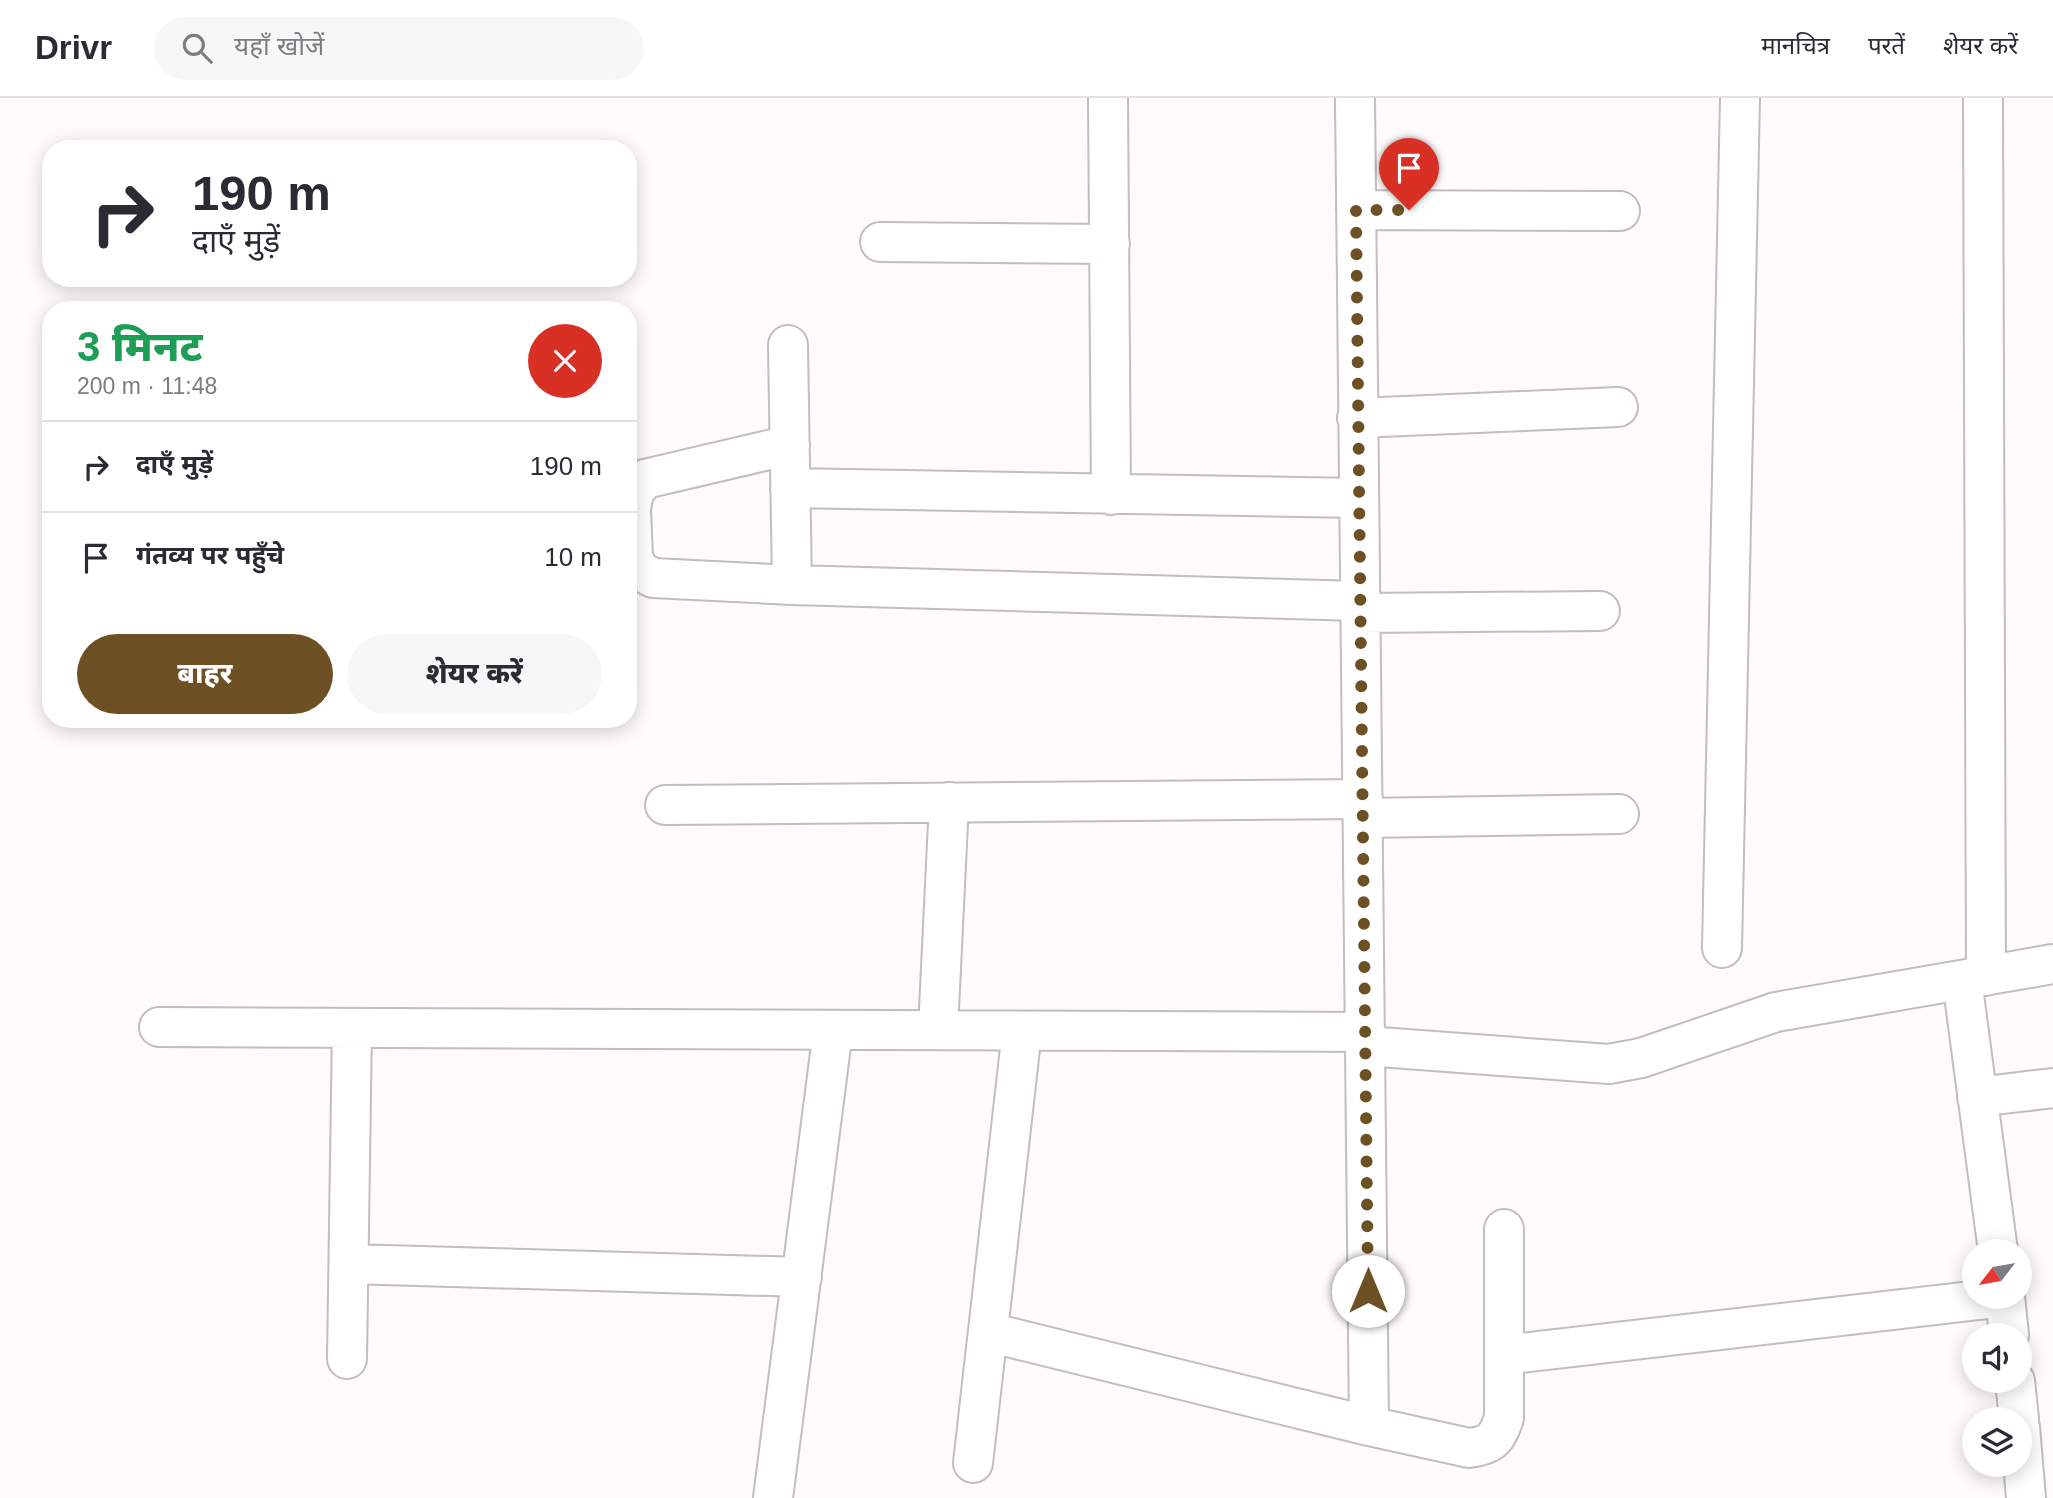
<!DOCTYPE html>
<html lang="hi">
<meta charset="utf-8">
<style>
body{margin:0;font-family:Helvetica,"Noto Sans Devanagari",sans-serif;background:#f7f7f7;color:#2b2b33;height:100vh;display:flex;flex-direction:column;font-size:26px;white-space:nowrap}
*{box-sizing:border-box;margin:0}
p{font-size:23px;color:#7c7c81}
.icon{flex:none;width:38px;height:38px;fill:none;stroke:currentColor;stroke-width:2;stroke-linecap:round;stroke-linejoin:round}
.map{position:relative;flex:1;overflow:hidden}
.details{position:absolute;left:42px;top:203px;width:595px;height:427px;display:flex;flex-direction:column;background:#fff;border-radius:28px;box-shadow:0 4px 18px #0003}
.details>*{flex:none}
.banner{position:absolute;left:42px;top:42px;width:595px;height:147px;border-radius:28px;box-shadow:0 4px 18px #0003;background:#fff;color:#2b2b33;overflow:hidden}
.needle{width:46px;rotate:239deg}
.fabs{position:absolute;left:1962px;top:1141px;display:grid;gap:14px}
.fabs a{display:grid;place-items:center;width:70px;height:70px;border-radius:50%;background:#fff;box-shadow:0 4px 18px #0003;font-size:35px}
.pin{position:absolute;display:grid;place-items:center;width:60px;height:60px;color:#fff;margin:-72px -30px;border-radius:50% 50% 50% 0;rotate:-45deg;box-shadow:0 0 7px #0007}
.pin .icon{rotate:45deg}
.me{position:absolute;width:77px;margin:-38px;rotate:0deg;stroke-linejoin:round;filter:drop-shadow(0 0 5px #0008)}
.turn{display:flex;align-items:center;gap:24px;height:147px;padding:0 35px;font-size:32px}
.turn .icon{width:91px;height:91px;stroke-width:2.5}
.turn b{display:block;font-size:49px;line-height:60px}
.round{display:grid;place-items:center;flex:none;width:74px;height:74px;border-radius:37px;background:#f7f7f7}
.summary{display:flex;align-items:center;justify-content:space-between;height:119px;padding:0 35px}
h1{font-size:42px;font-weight:800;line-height:52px;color:#1e9e55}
.button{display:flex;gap:14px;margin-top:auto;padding:14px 35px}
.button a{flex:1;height:80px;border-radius:42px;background:#6d5124;color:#fff;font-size:28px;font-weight:800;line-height:80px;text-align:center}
.button a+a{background:#f7f7f7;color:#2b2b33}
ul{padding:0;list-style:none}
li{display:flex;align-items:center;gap:21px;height:91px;padding:0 35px;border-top:2px solid #e1e1e2}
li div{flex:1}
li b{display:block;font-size:26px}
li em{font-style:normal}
header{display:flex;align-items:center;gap:42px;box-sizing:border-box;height:98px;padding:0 35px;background:#fff;border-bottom:2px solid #e1e1e2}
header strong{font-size:33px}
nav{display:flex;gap:38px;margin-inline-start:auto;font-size:24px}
.search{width:490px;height:63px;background:#f7f7f7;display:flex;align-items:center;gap:18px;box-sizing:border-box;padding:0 24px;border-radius:38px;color:#7c7c81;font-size:26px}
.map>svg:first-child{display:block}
</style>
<header>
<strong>Drivr</strong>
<div class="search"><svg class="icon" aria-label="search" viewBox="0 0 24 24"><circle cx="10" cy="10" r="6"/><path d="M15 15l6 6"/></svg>यहाँ खोजें</div>
<nav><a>मानचित्र</a><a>परतें</a><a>शेयर करें</a></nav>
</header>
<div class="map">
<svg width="2053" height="1400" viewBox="0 0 2053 1400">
<rect width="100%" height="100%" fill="#fffafc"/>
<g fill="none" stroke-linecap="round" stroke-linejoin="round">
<g stroke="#c2bdbf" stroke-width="42">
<path id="minor" d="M 1108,0 L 1111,397
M 1355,0 L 1369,1328
M 1983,0 L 1986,878
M 1356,112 L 1620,113
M 880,144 L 1110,146
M 788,247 L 792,487
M 1357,320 L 1618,309
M 790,347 L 645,381 L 634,394 L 631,411 L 633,460 L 640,473 L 653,480 L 792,487 L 1360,503
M 790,390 L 1358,400
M 1360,515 L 1600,513
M 665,707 L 1363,701
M 1363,720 L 1619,716
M 1722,850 L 1740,0
M 1962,882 L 1998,1153
M 159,929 L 1366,934
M 938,932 L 949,704
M 1366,948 L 1609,966 L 1641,960 L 1776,914 L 2053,866
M 1977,999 L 2053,990
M 349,1166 L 802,1179
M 2005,1199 L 2009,1237
M 988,1234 L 1369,1328 L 1469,1350 C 1492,1347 1496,1342 1504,1320 L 1504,1131
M 1504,1257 L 2005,1199
M 347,1261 L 352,930
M 2015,1283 L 2019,1321
M 2020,1329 L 2026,1400
M 973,1365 L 1022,933
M 773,1400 L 833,932"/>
</g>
<use href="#minor" stroke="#fff" stroke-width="38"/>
</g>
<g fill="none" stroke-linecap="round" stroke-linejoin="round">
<path stroke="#6d5124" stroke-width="12" stroke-dasharray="0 21.6" d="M 1368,1193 L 1356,112 L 1409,112"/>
</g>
</svg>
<div class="fabs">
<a><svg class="needle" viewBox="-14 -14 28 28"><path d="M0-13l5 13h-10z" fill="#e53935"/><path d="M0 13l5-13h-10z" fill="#7c7c81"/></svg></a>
<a><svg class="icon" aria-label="sound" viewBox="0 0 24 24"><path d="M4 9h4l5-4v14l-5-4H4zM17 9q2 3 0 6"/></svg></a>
<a><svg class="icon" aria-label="layers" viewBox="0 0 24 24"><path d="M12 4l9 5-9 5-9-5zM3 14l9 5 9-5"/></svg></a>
</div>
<div class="pin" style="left:1409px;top:112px;background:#d93025"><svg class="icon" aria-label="arrive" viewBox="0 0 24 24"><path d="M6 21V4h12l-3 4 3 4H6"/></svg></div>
<svg class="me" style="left:1368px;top:1193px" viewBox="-20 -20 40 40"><circle r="19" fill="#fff"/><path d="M0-13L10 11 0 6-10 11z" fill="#6d5124"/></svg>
<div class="banner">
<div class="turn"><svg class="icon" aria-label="right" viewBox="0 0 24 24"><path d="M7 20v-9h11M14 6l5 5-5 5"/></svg><div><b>190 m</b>दाएँ मुड़ें</div></div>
</div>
<section class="details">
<div class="summary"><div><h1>3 मिनट</h1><p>200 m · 11:48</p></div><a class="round" style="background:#d93025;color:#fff"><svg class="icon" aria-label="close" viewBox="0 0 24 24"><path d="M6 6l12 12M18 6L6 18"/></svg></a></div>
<ul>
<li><svg class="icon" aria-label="right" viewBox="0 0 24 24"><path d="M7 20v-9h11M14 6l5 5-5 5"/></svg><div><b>दाएँ मुड़ें</b></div><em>190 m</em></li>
<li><svg class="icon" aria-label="arrive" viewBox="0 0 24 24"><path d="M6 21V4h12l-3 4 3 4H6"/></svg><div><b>गंतव्य पर पहुँचे</b></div><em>10 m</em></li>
</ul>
<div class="button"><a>बाहर</a><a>शेयर करें</a></div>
</section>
</div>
